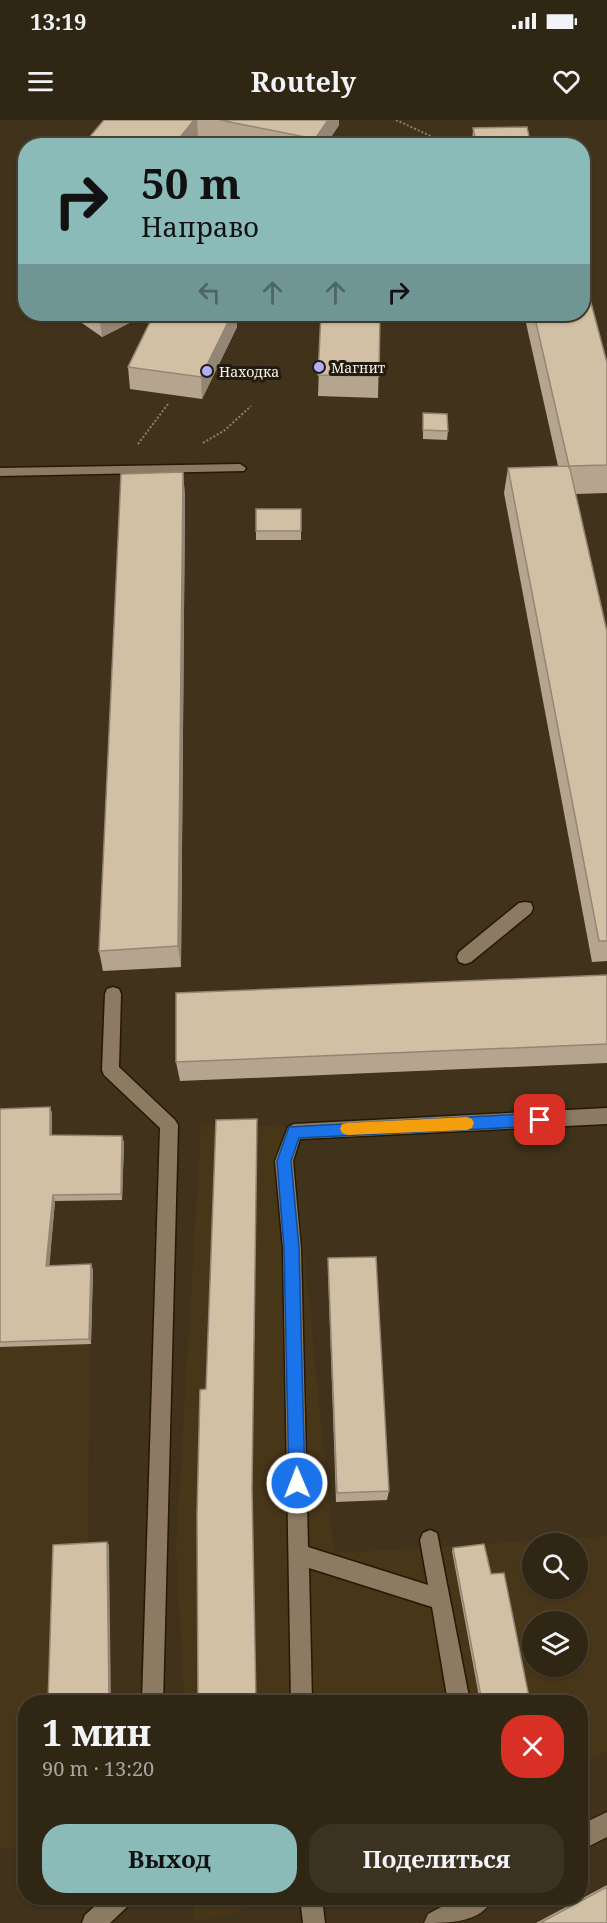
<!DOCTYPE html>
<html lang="ru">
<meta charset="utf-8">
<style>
body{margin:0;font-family:"Noto Serif",serif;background:#3c3222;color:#f1f3f6;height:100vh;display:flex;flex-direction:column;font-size:22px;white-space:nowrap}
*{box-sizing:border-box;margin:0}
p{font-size:20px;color:#a8a5a0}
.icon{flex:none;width:33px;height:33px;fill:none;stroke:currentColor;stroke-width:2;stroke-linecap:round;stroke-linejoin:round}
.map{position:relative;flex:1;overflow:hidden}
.sheet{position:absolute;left:18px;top:1575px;width:570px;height:210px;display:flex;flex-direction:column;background:#302614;border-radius:24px;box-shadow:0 2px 4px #0004,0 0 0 2px #4b4334}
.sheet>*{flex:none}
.guide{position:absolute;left:18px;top:18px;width:572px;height:183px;border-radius:24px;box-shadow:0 2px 4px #0004,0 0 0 2px #4b4334;background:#8bbbb9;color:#111;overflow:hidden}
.controls{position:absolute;left:522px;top:1413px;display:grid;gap:12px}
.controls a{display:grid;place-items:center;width:66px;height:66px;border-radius:50%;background:#302614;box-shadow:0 2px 4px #0004,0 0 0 2px #4b4334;font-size:30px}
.pin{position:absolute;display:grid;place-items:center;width:51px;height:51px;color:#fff;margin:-26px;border-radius:12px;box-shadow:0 3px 9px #0006}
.me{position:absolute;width:66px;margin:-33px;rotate:359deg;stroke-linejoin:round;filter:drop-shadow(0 0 4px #0008)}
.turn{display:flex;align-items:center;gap:21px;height:126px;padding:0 24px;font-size:27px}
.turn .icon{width:78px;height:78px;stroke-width:2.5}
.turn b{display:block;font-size:42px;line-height:51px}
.lanes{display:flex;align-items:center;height:57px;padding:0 24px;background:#0003;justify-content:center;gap:30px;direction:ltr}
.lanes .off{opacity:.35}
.round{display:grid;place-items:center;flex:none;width:63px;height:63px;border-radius:24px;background:#3c3222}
.head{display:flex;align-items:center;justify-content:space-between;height:102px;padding:0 24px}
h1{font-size:36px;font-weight:700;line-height:45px}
.primary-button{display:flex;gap:12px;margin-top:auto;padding:12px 24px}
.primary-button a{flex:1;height:69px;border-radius:24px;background:#8bbbb9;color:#111;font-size:24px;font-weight:700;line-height:69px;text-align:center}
.primary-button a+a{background:#3c3222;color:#f1f3f6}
.status{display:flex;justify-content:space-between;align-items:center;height:42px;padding:0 30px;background:#302614;direction:ltr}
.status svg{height:16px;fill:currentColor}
header{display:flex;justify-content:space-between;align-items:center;height:78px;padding:0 24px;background:#302614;font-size:27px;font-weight:700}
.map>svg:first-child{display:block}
</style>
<div class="status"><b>13:19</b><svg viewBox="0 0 49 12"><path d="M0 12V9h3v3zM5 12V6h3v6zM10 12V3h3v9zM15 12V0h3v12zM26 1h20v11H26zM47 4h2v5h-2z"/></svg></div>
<header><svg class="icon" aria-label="menu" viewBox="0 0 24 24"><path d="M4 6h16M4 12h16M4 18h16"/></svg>Routely<svg class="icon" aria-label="heart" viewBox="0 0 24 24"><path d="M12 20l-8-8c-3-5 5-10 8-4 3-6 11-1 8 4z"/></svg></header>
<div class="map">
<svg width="607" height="1803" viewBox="0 0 607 1803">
<rect width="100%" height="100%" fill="#40321b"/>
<path fill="#483618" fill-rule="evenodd" d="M 201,1004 L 292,1007 L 334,1433 L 607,1416 L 607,1631 L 581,1646 L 580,1582 L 184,1582 L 176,1428 ZM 532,1424 L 578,1424 L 578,1468 L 532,1468 ZM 532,1502 L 578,1502 L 578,1546 L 532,1546 Z
M 0,1021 L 16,1189 L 90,1219 L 87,1582 L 26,1582 L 25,1727 L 0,1729 Z
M 193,1778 L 287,1778 L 195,1802 Z"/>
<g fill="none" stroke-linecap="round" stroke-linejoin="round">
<g stroke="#261903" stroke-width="3">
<path id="lane" d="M 240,344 L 246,348 L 244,351 L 0,356 L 0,348 Z
M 525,782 L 531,783 L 533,788 L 531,793 L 471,842 L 465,844 L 459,842 L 457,837 L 459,832 L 519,783 Z
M 113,867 L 119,869 L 121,874 L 119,947 L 175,1000 L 178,1005 L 163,1582 L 142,1582 L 160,1008 L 104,955 L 102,950 L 105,874 L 107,869 Z
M 607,988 L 607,1004 L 300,1019 L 293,1041 L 301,1128 L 308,1427 L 428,1465 L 420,1420 L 423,1413 L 430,1410 L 437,1413 L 470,1582 L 448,1582 L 432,1487 L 309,1448 L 312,1582 L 291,1582 L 283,1128 L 275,1041 L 288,1007 L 294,1004 Z
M 104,1778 L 131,1778 L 128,1786 L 110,1803 L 82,1803 L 85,1795 Z
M 300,1778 L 322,1778 L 325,1803 L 303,1803 Z"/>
</g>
<g stroke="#261903" stroke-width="2">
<path id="street" d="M 607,1692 L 607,1717 L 580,1731 L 580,1705 Z
M 458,1778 L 493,1778 C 482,1803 449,1803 424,1803 L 428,1794 Z"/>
</g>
<path stroke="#8d816e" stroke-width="2" stroke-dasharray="2 2" stroke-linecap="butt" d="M 396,0 L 439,20
M 203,323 L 225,310 L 251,286
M 138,324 L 168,284"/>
<use href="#lane" fill="#8c7b62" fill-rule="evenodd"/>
<use href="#street" fill="#8c7b62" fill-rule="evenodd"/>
</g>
<path fill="#b5a58e" d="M 104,0 L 339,0 L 339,5 L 325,26 L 240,26 L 198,17 L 192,26 L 82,26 Z
M 473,8 L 531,26 L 472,26 Z
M 69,194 L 147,194 L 102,217 Z
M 154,194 L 236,194 L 237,207 L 202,279 L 130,269 L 128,247 Z
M 321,194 L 393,194 L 393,196 L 380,195 L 378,278 L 318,276 Z
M 524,194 L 582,194 L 607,243 L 607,373 L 575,374 L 607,512 L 607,841 L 592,842 L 504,373 L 508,348 L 558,346 Z
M 423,293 L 448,311 L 447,320 L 423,319 Z
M 183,352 L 185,377 L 181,847 L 103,851 L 99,831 Z
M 301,389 L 301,420 L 256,420 L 256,411 Z
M 607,855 L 607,943 L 180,961 L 176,942 Z
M 50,987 L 52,994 L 52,1015 L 122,1016 L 124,1023 L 122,1080 L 55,1081 L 49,1146 L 93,1149 L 91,1224 L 0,1227 L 0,989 Z
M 328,1138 L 389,1371 L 387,1380 L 336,1382 L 328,1151 Z
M 453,1428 L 491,1454 L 530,1582 L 480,1582 L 452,1431 Z
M 607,1765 L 607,1803 L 536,1803 Z"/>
<path fill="#938674" d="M 194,0 L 197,0 L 198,17 L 192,26 L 173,26 Z
M 328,0 L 339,0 L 339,5 L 325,26 L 315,26 L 315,19 Z
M 102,194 L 147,194 L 102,217 L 99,195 Z
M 232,194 L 236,194 L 237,207 L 202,279 L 201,257 Z
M 183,352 L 185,377 L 181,847 L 178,826 Z
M 50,987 L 52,994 L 52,1021 L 50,1015 Z
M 122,1016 L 124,1023 L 122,1080 L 121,1074 Z
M 53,1075 L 55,1081 L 49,1151 L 46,1146 Z
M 91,1144 L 93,1149 L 91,1224 L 89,1219 Z
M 107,1422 L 109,1425 L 111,1582 L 109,1582 Z"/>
<path fill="#d2c0a5" stroke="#938674" stroke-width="1.5" d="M 104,0 L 194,0 L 173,26 L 82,26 Z
M 220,0 L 328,0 L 315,19 Z
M 527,7 L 531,26 L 477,26 L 473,8 Z
M 582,149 L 607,243 L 607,345 L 569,346 L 534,194 L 582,194 Z
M 154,194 L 232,194 L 201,257 L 128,247 Z
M 321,194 L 380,194 L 379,256 L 318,255 Z
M 423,293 L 447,294 L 448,311 L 423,310 Z
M 568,346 L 570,349 L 607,512 L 607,821 L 599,821 L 508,348 Z
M 183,352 L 178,826 L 99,831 L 121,354 Z
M 256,389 L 301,389 L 301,411 L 256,411 Z
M 607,855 L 607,924 L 176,942 L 176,873 Z
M 50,987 L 50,1015 L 122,1016 L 121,1074 L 53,1075 L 46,1146 L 91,1144 L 89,1219 L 0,1222 L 0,989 Z
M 257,999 L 252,1368 L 256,1582 L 198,1582 L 197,1395 L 200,1270 L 206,1269 L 216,1000 Z
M 376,1137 L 389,1371 L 337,1373 L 328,1138 Z
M 107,1422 L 109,1582 L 48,1582 L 53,1425 Z
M 484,1424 L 491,1454 L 504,1453 L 530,1582 L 482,1582 L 453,1428 Z
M 26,1677 L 26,1758 L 17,1759 L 20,1678 Z
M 607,1767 L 607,1803 L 540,1803 Z"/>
<path fill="#1a73e8" stroke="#114b97" stroke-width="1.5" d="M 540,993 L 545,995 L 547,1000 L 545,1004 L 540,1006 L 299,1018 L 291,1041 L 299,1128 L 305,1363 L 302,1369 L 297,1371 L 291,1369 L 289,1363 L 284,1128 L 277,1041 L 289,1007 Z"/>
<path fill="#f59e0b" d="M 467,997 L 472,999 L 474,1003 L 472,1008 L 467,1010 L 347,1015 L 342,1013 L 340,1009 L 342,1004 L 347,1003 Z"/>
<g fill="#b2adf9" stroke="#211b11" stroke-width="2">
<circle cx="319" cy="247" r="6"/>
<circle cx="207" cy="251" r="6"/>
</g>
<g text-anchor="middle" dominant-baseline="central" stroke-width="6" stroke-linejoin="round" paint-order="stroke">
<g font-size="14" fill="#fbf2e4" stroke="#211b11" text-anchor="start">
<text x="331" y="247">Магнит</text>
<text x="219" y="251">Находка</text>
</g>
</g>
</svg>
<div class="controls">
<a><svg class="icon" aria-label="search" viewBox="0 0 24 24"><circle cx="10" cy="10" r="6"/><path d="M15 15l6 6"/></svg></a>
<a><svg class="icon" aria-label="layers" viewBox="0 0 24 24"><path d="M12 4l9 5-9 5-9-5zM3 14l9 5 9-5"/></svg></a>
</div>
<div class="pin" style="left:540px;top:1000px;background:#d93025"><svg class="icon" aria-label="arrive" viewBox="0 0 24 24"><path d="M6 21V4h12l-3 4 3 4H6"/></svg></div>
<svg class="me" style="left:297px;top:1363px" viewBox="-20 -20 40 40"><circle r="17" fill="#1a73e8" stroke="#fff" stroke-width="3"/><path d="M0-11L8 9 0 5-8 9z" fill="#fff"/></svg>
<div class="guide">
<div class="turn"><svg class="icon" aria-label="right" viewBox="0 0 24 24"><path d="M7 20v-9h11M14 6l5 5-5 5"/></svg><div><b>50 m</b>Направо</div></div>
<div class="lanes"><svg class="icon off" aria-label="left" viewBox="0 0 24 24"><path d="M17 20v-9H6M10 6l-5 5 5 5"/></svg><svg class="icon off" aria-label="ahead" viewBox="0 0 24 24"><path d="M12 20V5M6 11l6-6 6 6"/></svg><svg class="icon off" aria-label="ahead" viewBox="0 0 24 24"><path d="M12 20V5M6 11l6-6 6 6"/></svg><svg class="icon" aria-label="right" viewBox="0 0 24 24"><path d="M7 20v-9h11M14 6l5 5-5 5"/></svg></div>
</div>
<section class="sheet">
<div class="head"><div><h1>1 мин</h1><p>90 m · 13:20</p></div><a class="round" style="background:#d93025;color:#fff"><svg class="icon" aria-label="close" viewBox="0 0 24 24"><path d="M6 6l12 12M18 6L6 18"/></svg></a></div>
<div class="primary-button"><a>Выход</a><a>Поделиться</a></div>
</section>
</div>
